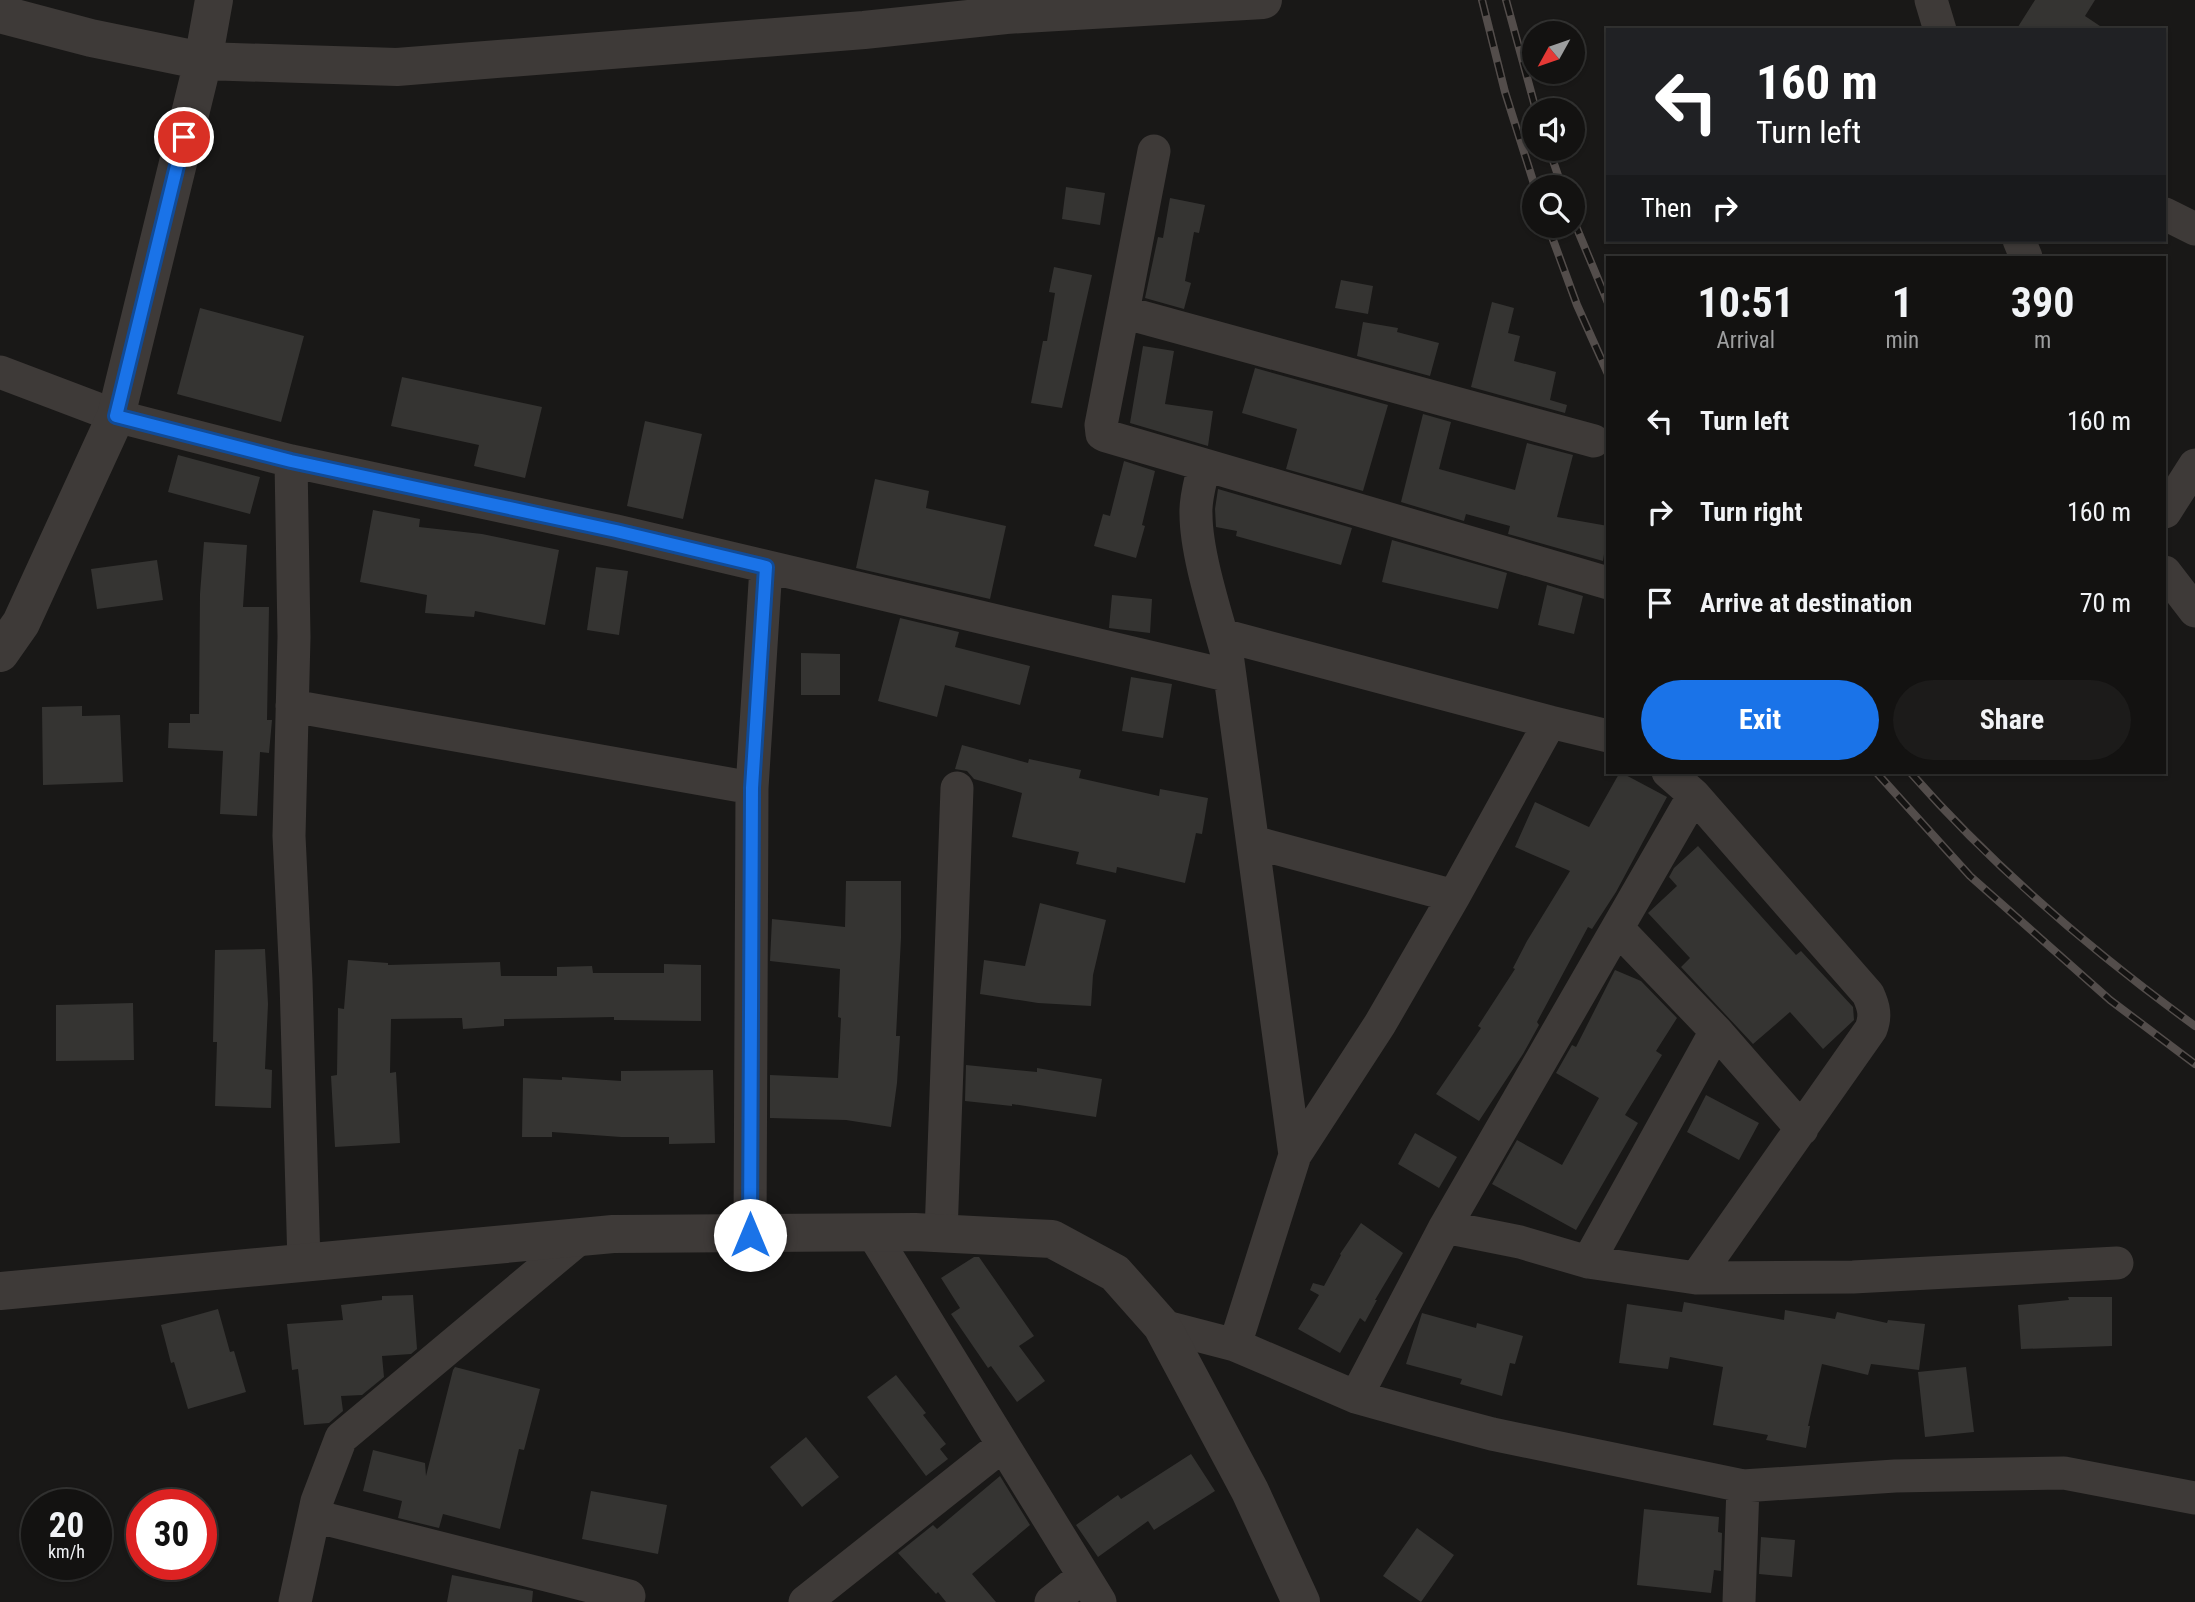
<!DOCTYPE html>
<style>
body{margin:0;font-family:"Roboto Condensed",sans-serif;background:#1c1b1a;color:#f1f3f6;height:100vh;display:flex;flex-direction:column;font-size:26px;white-space:nowrap}
*{box-sizing:border-box;margin:0}
p{font-size:23px;color:#9d9e9f}
.icon{flex:none;width:38px;height:38px;fill:none;stroke:currentColor;stroke-width:2;stroke-linecap:round;stroke-linejoin:round}
.map{position:relative;flex:1;overflow:hidden}
.panel{position:absolute;left:1606px;top:256px;width:560px;height:518px;display:flex;flex-direction:column;background:#131211;border-radius:0px;box-shadow:0 2px 5px #0004,0 0 0 2px #323231}
.panel>*{flex:none}
.top-card{position:absolute;left:1606px;top:28px;width:560px;height:214px;border-radius:0px;box-shadow:0 2px 5px #0004,0 0 0 2px #323231;background:#202124;color:#fff;overflow:hidden}
.needle{width:46px;rotate:230deg}
.buttons{position:absolute;left:1522px;top:21px;display:grid;gap:14px}
.buttons a{display:grid;place-items:center;width:63px;height:63px;border-radius:50%;background:#131211;box-shadow:0 2px 5px #0004,0 0 0 2px #323231;font-size:35px}
.speed{position:absolute;left:21px;top:1489px;display:flex;gap:14px;font-size:35px;font-weight:700;text-align:center}
.speed>*{display:grid;place-content:center;width:91px;height:91px;border-radius:50%;background:#131211;box-shadow:0 2px 5px #0004,0 0 0 2px #323231;line-height:1}
.speed small{font-size:18px;font-weight:400}
.speed .limit{border:10px solid #d22;background:#fff;color:#111}
.pin{position:absolute;display:grid;place-items:center;width:60px;height:60px;color:#fff;margin:-30px;border:4px solid #fff;border-radius:50%;box-shadow:0 2px 7px #0007}
.me{position:absolute;width:77px;margin:-38px;rotate:0deg;stroke-linejoin:round;filter:drop-shadow(0 0 5px #0008)}
.turn{display:flex;align-items:center;gap:24px;height:147px;padding:0 35px;font-size:32px}
.turn .icon{width:91px;height:91px;stroke-width:2.5}
.turn b{display:block;font-size:49px;line-height:60px}
.then{display:flex;align-items:center;height:66px;padding:0 35px;background:#0003;gap:14px;font-size:26px}
.eta{display:flex;justify-content:space-evenly;align-items:center;height:119px;text-align:center}
.eta b{font-size:42px;font-weight:700;line-height:49px}
.action{display:flex;gap:14px;margin-top:auto;padding:14px 35px}
.action a{flex:1;height:80px;border-radius:42px;background:#1a73e8;color:#fff;font-size:28px;font-weight:700;line-height:80px;text-align:center}
.action a+a{background:#1c1b1a;color:#f1f3f6}
ul{padding:0;list-style:none}
li{display:flex;align-items:center;gap:21px;height:91px;padding:0 35px}
li div{flex:1}
li b{display:block;font-size:26px}
li em{font-style:normal}
.map>svg:first-child{display:block}
</style>
<div class="map">
<svg width="2195" height="1602" viewBox="0 0 2195 1602">
<rect width="100%" height="100%" fill="#191817"/>
<path fill="#353432" d="M 2035,0 L 2095,0 L 2085,16 L 2106,30 L 2016,30 Z
M 1066,187 L 1105,193 L 1100,225 L 1062,219 Z
M 1170,198 L 1205,205 L 1199,233 L 1194,232 L 1185,281 L 1191,283 L 1184,309 L 1145,298 L 1158,237 L 1163,238 Z
M 1054,267 L 1092,275 L 1062,408 L 1031,403 L 1043,341 L 1047,341 L 1055,293 L 1049,292 Z
M 1341,280 L 1373,286 L 1368,314 L 1335,308 Z
M 1492,302 L 1514,308 L 1508,333 L 1520,336 L 1514,361 L 1556,372 L 1550,400 L 1567,405 L 1565,413 L 1471,387 Z
M 200,308 L 304,336 L 281,422 L 177,394 Z
M 1363,322 L 1398,328 L 1397,332 L 1439,343 L 1430,376 L 1357,356 Z
M 1143,346 L 1174,351 L 1165,404 L 1213,411 L 1208,446 L 1130,423 Z
M 1255,368 L 1388,405 L 1363,491 L 1286,469 L 1297,429 L 1242,413 Z
M 402,377 L 542,407 L 525,478 L 474,466 L 479,445 L 391,426 Z
M 1423,414 L 1451,422 L 1439,469 L 1515,490 L 1527,443 L 1573,455 L 1557,517 L 1608,526 L 1603,561 L 1508,534 L 1510,526 L 1466,514 L 1464,521 L 1401,502 Z
M 645,421 L 702,434 L 683,519 L 627,506 Z
M 178,455 L 260,477 L 250,514 L 168,492 Z
M 1124,461 L 1155,471 L 1142,525 L 1145,526 L 1136,558 L 1094,546 L 1103,514 L 1110,516 Z
M 875,479 L 929,491 L 926,508 L 1006,526 L 990,599 L 856,568 Z
M 1218,489 L 1352,528 L 1341,565 L 1236,536 L 1237,531 L 1216,527 L 1215,509 Z
M 373,510 L 420,519 L 419,527 L 482,534 L 559,550 L 545,625 L 475,611 L 474,617 L 425,613 L 427,595 L 360,582 Z
M 1392,540 L 1507,573 L 1498,609 L 1382,582 Z
M 204,542 L 247,545 L 243,607 L 269,607 L 267,720 L 272,720 L 269,753 L 260,752 L 257,816 L 220,814 L 223,751 L 168,748 L 169,723 L 190,723 L 190,714 L 199,714 L 200,594 Z
M 157,560 L 163,600 L 97,609 L 91,569 Z
M 596,567 L 628,571 L 619,635 L 587,630 Z
M 1547,585 L 1583,596 L 1574,634 L 1538,625 Z
M 1112,595 L 1152,599 L 1150,633 L 1109,628 Z
M 900,618 L 959,632 L 955,647 L 1030,666 L 1020,705 L 945,685 L 937,717 L 878,701 Z
M 801,653 L 840,654 L 840,695 L 801,695 Z
M 1131,677 L 1172,684 L 1163,738 L 1122,731 Z
M 82,706 L 82,716 L 120,715 L 123,782 L 43,785 L 42,707 Z
M 962,745 L 1028,763 L 1029,759 L 1081,770 L 1079,778 L 1159,796 L 1160,789 L 1208,798 L 1202,834 L 1196,833 L 1185,883 L 1117,867 L 1116,873 L 1076,864 L 1079,852 L 1012,837 L 1022,793 L 974,779 L 967,771 L 955,769 Z
M 1620,772 L 1667,797 L 1616,892 L 1592,929 L 1588,927 L 1537,1022 L 1539,1025 L 1523,1054 L 1479,1121 L 1436,1094 L 1481,1028 L 1478,1026 L 1515,969 L 1513,968 L 1527,941 L 1570,871 L 1515,847 L 1535,802 L 1589,827 Z
M 1698,846 L 1796,955 L 1801,951 L 1853,1007 L 1854,1020 L 1823,1049 L 1790,1012 L 1753,1044 L 1681,967 L 1690,958 L 1648,913 L 1677,886 L 1669,877 L 1674,868 Z
M 846,881 L 901,881 L 901,938 L 896,1036 L 900,1036 L 897,1083 L 891,1127 L 846,1120 L 770,1118 L 770,1075 L 838,1078 L 841,1018 L 838,1017 L 840,969 L 770,961 L 772,919 L 845,927 Z
M 1040,903 L 1106,920 L 1093,975 L 1091,1006 L 1038,1003 L 980,994 L 984,960 L 1025,966 Z
M 265,949 L 268,1004 L 265,1069 L 272,1070 L 271,1108 L 215,1106 L 217,1042 L 213,1042 L 215,950 Z
M 348,960 L 388,963 L 388,965 L 500,962 L 501,976 L 557,976 L 557,967 L 592,966 L 593,973 L 664,973 L 664,964 L 701,965 L 701,1021 L 614,1020 L 614,1017 L 504,1019 L 504,1026 L 463,1029 L 462,1018 L 391,1019 L 390,1073 L 396,1072 L 400,1143 L 335,1147 L 331,1076 L 337,1075 L 338,1008 L 344,1009 Z
M 1615,970 L 1641,981 L 1677,1018 L 1656,1051 L 1662,1055 L 1625,1115 L 1638,1123 L 1576,1230 L 1492,1184 L 1517,1140 L 1562,1165 L 1599,1098 L 1556,1073 L 1572,1045 L 1576,1047 Z
M 133,1003 L 134,1060 L 56,1061 L 56,1005 Z
M 966,1065 L 1037,1072 L 1037,1068 L 1102,1079 L 1096,1117 L 1012,1104 L 1012,1106 L 965,1101 Z
M 713,1070 L 715,1143 L 669,1144 L 669,1137 L 621,1137 L 552,1132 L 552,1137 L 522,1137 L 523,1078 L 562,1080 L 562,1077 L 621,1081 L 621,1071 Z
M 1706,1095 L 1759,1123 L 1739,1160 L 1687,1132 Z
M 1415,1133 L 1457,1157 L 1439,1188 L 1398,1164 Z
M 1361,1223 L 1403,1253 L 1375,1300 L 1377,1300 L 1365,1322 L 1360,1318 L 1340,1353 L 1298,1329 L 1319,1295 L 1310,1290 L 1313,1283 L 1324,1286 L 1341,1255 L 1340,1254 Z
M 974,1257 L 979,1257 L 1034,1336 L 1019,1346 L 1045,1381 L 1017,1402 L 991,1366 L 988,1368 L 951,1314 L 960,1308 L 941,1278 Z
M 413,1295 L 417,1349 L 411,1354 L 382,1356 L 384,1377 L 362,1395 L 341,1396 L 343,1411 L 329,1423 L 304,1425 L 298,1369 L 292,1370 L 287,1324 L 343,1320 L 341,1305 L 382,1300 L 382,1296 Z
M 2068,1297 L 2112,1297 L 2112,1346 L 2021,1349 L 2018,1305 L 2069,1300 Z
M 1684,1302 L 1784,1320 L 1785,1310 L 1835,1319 L 1837,1312 L 1887,1323 L 1888,1320 L 1925,1324 L 1919,1370 L 1871,1364 L 1868,1375 L 1822,1364 L 1808,1426 L 1810,1426 L 1806,1448 L 1766,1440 L 1768,1435 L 1713,1425 L 1723,1367 L 1670,1357 L 1668,1369 L 1619,1363 L 1627,1304 L 1682,1312 Z
M 218,1309 L 230,1352 L 234,1351 L 246,1392 L 188,1409 L 174,1362 L 171,1363 L 161,1325 Z
M 1422,1313 L 1476,1328 L 1477,1323 L 1523,1336 L 1515,1364 L 1510,1363 L 1502,1396 L 1460,1384 L 1462,1379 L 1406,1364 Z
M 455,1367 L 540,1389 L 524,1450 L 519,1449 L 500,1529 L 443,1514 L 439,1528 L 398,1518 L 402,1501 L 363,1491 L 373,1450 L 425,1463 L 426,1476 L 453,1370 Z
M 1966,1367 L 1974,1432 L 1925,1437 L 1918,1372 Z
M 896,1375 L 926,1413 L 923,1415 L 946,1444 L 940,1449 L 948,1459 L 926,1476 L 867,1397 Z
M 806,1437 L 839,1477 L 802,1507 L 770,1467 Z
M 1191,1454 L 1215,1491 L 1154,1530 L 1148,1521 L 1098,1557 L 1076,1525 L 1118,1495 L 1121,1499 Z
M 1000,1476 L 1030,1525 L 972,1574 L 996,1602 L 946,1602 L 938,1592 L 936,1594 L 898,1553 L 933,1525 L 937,1529 Z
M 591,1491 L 667,1505 L 658,1554 L 582,1539 Z
M 1644,1509 L 1719,1517 L 1718,1532 L 1722,1533 L 1721,1571 L 1714,1570 L 1711,1593 L 1637,1585 Z
M 1417,1528 L 1454,1555 L 1421,1602 L 1383,1576 Z
M 1761,1537 L 1795,1540 L 1792,1577 L 1759,1574 Z
M 452,1575 L 533,1591 L 532,1602 L 447,1602 Z"/>
<g fill="none" stroke-linecap="round" stroke-linejoin="round">
<path stroke="#3e3a38" stroke-width="33" d="M 1931,0 L 1940,30
M 2165,214 L 2195,229
M 2019,240 L 2026,257
M 1123,312 L 1154,151
M 0,372 L 116,416 L 291,461 L 616,531 L 1230,676
M 1594,441 L 1123,312 L 1101,425 L 1102,434 L 1106,436 L 1608,583
M 291,461 L 294,637 L 289,836 L 296,981 L 304,1264
M 1204,465 C 1201,481 1195,498 1196,514 C 1196,554 1216,614 1227,654 L 1295,1155
M 2165,512 L 2195,465
M 2165,572 L 2195,611
M 1222,635 L 1550,722 L 1454,896 L 1380,1024 L 1295,1155 L 1235,1345
M 292,706 L 752,788
M 1550,722 L 1608,736
M 1668,772 L 1694,795 L 1868,994 C 1874,1007 1876,1016 1871,1029 L 1696,1278 L 1853,1277 L 2117,1263
M 1253,842 L 1454,896
M 1618,929 L 1716,1031 L 1802,1129
M 1445,1227 L 1520,1242 L 1588,1262 L 1696,1278
M 872,1232 L 1100,1602
M 941,1234 L 957,788
M 750,1235 L 752,788 L 766,567
M 1588,1262 L 1716,1031
M 1162,1326 L 1235,1345 L 1356,1397 L 1424,1416 L 1492,1434 L 1743,1486 L 1895,1476 L 2064,1473 L 2195,1498
M 1356,1397 L 1445,1227 L 1694,795
M 314,1516 L 629,1596
M 295,1602 L 317,1501 L 341,1438 L 581,1237
M 805,1602 L 1003,1445
M 1051,1602 L 1084,1576
M 1739,1602 L 1743,1486"/>
<path stroke="#3e3a38" stroke-width="38" d="M 0,14 L 91,38 L 203,61 L 397,67 L 864,30 L 1006,15 L 1263,0
M 0,653 L 21,623 L 116,416 L 203,61 L 214,0
M 0,1291 L 613,1234 L 915,1232 L 1052,1239 L 1115,1273 L 1162,1326 L 1250,1491 L 1301,1602"/>
<g stroke="#534d4b" stroke-width="8">
<path id="rail" d="M 1482,0 L 1505,92 L 1535,187
M 1506,0 L 1536,110
M 1549,149 L 1562,187
M 1573,219 L 1608,303
M 1548,226 L 1577,305 L 1608,374
M 1876,772 L 1970,876 L 2110,1000 L 2195,1064
M 1910,772 C 1994,868 2092,951 2195,1026"/>
</g>
<use href="#rail" stroke="#141312" stroke-width="5" stroke-dasharray="16" stroke-linecap="butt"/>
</g>
<g fill="none" stroke-linecap="round" stroke-linejoin="round">
<g stroke="#114b97" stroke-width="18">
<path id="route" d="M 184,137 L 116,416 L 291,461 L 616,531 L 766,567 L 752,788 L 750,1235"/>
</g>
<use href="#route" stroke="#1a73e8" stroke-width="12"/>
</g>
</svg>
<div class="buttons">
<a><svg class="needle" viewBox="-14 -14 28 28"><path d="M0-13l5 13h-10z" fill="#e53935"/><path d="M0 13l5-13h-10z" fill="#9d9e9f"/></svg></a>
<a><svg class="icon" aria-label="sound" viewBox="0 0 24 24"><path d="M4 9h4l5-4v14l-5-4H4zM17 9q2 3 0 6"/></svg></a>
<a><svg class="icon" aria-label="search" viewBox="0 0 24 24"><circle cx="10" cy="10" r="6"/><path d="M15 15l6 6"/></svg></a>
</div>
<div class="speed"><div>20<small>km/h</small></div><div class="limit">30</div></div>
<div class="pin" style="left:184px;top:137px;background:#d93025"><svg class="icon" aria-label="arrive" viewBox="0 0 24 24"><path d="M6 21V4h12l-3 4 3 4H6"/></svg></div>
<svg class="me" style="left:750px;top:1235px" viewBox="-20 -20 40 40"><circle r="19" fill="#fff"/><path d="M0-13L10 11 0 6-10 11z" fill="#1a73e8"/></svg>
<div class="top-card">
<div class="turn"><svg class="icon" aria-label="left" viewBox="0 0 24 24"><path d="M17 20v-9H6M10 6l-5 5 5 5"/></svg><div><b>160 m</b>Turn left</div></div>
<div class="then">Then<svg class="icon" aria-label="right" viewBox="0 0 24 24"><path d="M7 20v-9h11M14 6l5 5-5 5"/></svg></div>
</div>
<section class="panel">
<div class="eta">
<div><b>10:51</b><p>Arrival</p></div>
<div><b>1</b><p>min</p></div>
<div><b>390</b><p>m</p></div>
</div>
<ul>
<li><svg class="icon" aria-label="left" viewBox="0 0 24 24"><path d="M17 20v-9H6M10 6l-5 5 5 5"/></svg><div><b>Turn left</b></div><em>160 m</em></li>
<li><svg class="icon" aria-label="right" viewBox="0 0 24 24"><path d="M7 20v-9h11M14 6l5 5-5 5"/></svg><div><b>Turn right</b></div><em>160 m</em></li>
<li><svg class="icon" aria-label="arrive" viewBox="0 0 24 24"><path d="M6 21V4h12l-3 4 3 4H6"/></svg><div><b>Arrive at destination</b></div><em>70 m</em></li>
</ul>
<div class="action"><a>Exit</a><a>Share</a></div>
</section>
</div>
